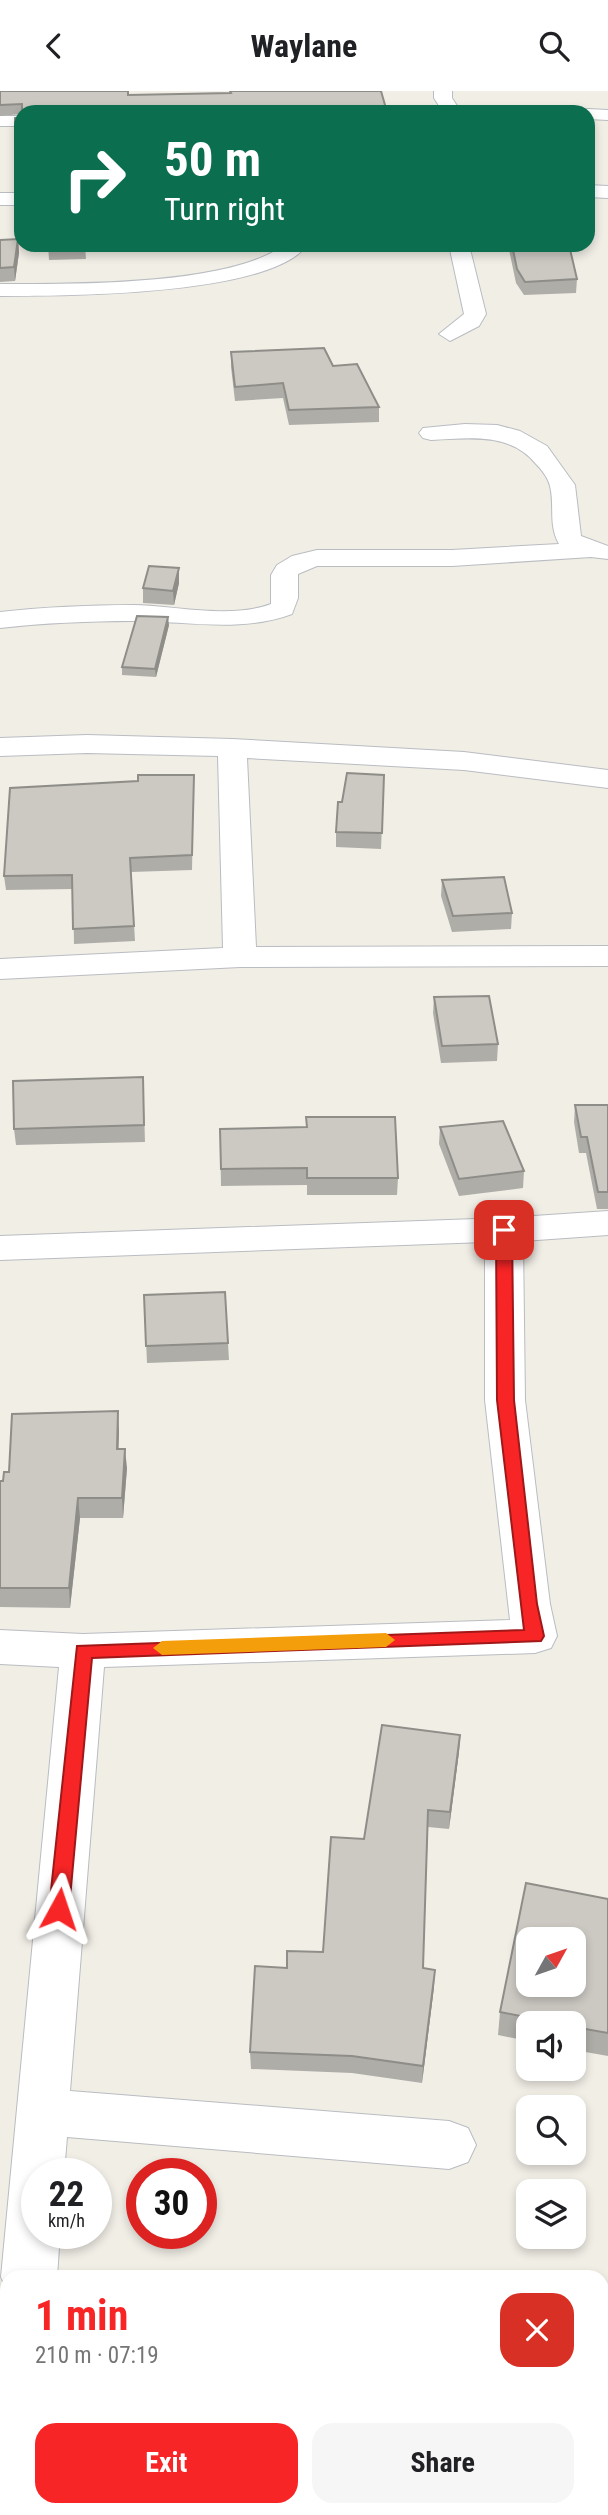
<!DOCTYPE html>
<meta charset="utf-8">
<style>
body{margin:0;font-family:"Roboto Condensed",sans-serif;background:#f6f6f6;color:#202124;height:100vh;display:flex;flex-direction:column;font-size:26px;white-space:nowrap}
*{box-sizing:border-box;margin:0}
p{font-size:23px;color:#757577}
.icon{flex:none;width:38px;height:38px;fill:none;stroke:currentColor;stroke-width:2;stroke-linecap:round;stroke-linejoin:round}
.map{position:relative;flex:1;overflow:hidden}
.panel{position:absolute;left:0px;top:2179px;width:609px;height:247px;display:flex;flex-direction:column;background:#fff;border-radius:21px 21px 0 0;box-shadow:0 4px 10px #0003}
.panel>*{flex:none}
.hud{position:absolute;left:14px;top:14px;width:581px;height:147px;border-radius:21px;box-shadow:0 4px 10px #0003;background:#0b6e4f;color:#fff;overflow:hidden}
.needle{width:46px;rotate:50deg}
.controls{position:absolute;left:516px;top:1836px;display:grid;gap:14px}
.controls a{display:grid;place-items:center;width:70px;height:70px;border-radius:14px;background:#fff;box-shadow:0 4px 10px #0003;font-size:35px}
.speed{position:absolute;left:21px;top:2067px;display:flex;gap:14px;font-size:35px;font-weight:700;text-align:center}
.speed>*{display:grid;place-content:center;width:91px;height:91px;border-radius:50%;background:#fff;box-shadow:0 4px 10px #0003;line-height:1}
.speed small{font-size:18px;font-weight:400}
.speed .limit{border:10px solid #d22;background:#fff;color:#111}
.pin{position:absolute;display:grid;place-items:center;width:60px;height:60px;color:#fff;margin:-30px;border-radius:14px;box-shadow:0 4px 10px #0006}
.me{position:absolute;width:77px;margin:-38px;rotate:5deg;stroke-linejoin:round;filter:drop-shadow(0 0 5px #0008)}
.turn{display:flex;align-items:center;gap:24px;height:147px;padding:0 35px;font-size:32px}
.turn .icon{width:91px;height:91px;stroke-width:2.5}
.turn b{display:block;font-size:49px;line-height:60px}
.round{display:grid;place-items:center;flex:none;width:74px;height:74px;border-radius:21px;background:#f6f6f6}
.head{display:flex;align-items:center;justify-content:space-between;height:119px;padding:0 35px}
h1{font-size:42px;font-weight:700;line-height:52px;color:#f82526}
.primary-button{display:flex;gap:14px;margin-top:auto;padding:14px 35px}
.primary-button a{flex:1;height:80px;border-radius:21px;background:#f82526;color:#fff;font-size:28px;font-weight:700;line-height:80px;text-align:center}
.primary-button a+a{background:#f6f6f6;color:#202124}
header{display:flex;justify-content:space-between;align-items:center;height:91px;padding:0 35px;background:#fff;font-size:32px;font-weight:700}
.map>svg:first-child{display:block}
</style>
<header><svg class="icon" aria-label="back" viewBox="0 0 24 24"><path d="M15 5l-7 7 7 7"/></svg>Waylane<svg class="icon" aria-label="search" viewBox="0 0 24 24"><circle cx="10" cy="10" r="6"/><path d="M15 15l6 6"/></svg></header>
<div class="map">
<svg width="608" height="2424" viewBox="0 0 608 2424">
<rect width="100%" height="100%" fill="#f1eee6"/>
<g fill="none" stroke-linecap="round" stroke-linejoin="round">
<g stroke="#b9bcc1" stroke-width="2">
<path id="street" d="M 434,0 L 452,0 L 452,7 L 461,21 L 443,21 L 434,7 Z
M 588,18 L 608,19 L 608,29 L 588,28 L 588,21 L 580,21 Z
M 0,25 L 21,25 L 21,35 L 0,35 Z
M 588,94 L 608,95 L 608,107 L 588,106 Z
M 0,102 L 21,102 L 21,114 L 0,114 Z
M 284,154 L 307,154 C 271,205 62,205 0,205 L 0,193 C 69,193 230,195 284,154 Z
M 449,154 L 469,154 L 486,223 L 479,235 L 450,250 L 439,243 L 464,223 Z
M 465,333 L 497,334 L 520,340 L 547,355 L 575,394 L 581,445 L 608,455 L 608,468 L 591,466 L 452,475 L 317,475 L 298,483 L 298,507 L 292,523 C 241,542 186,530 133,530 C 89,530 44,532 0,537 L 0,521 C 45,516 90,514 135,514 C 177,515 230,528 271,513 L 271,484 L 277,474 L 292,465 L 317,459 L 452,459 L 559,453 C 548,434 555,415 550,395 C 548,387 542,379 536,373 C 510,341 469,347 431,349 L 423,347 L 419,342 L 423,337 Z
M 87,644 L 232,648 L 464,661 L 608,679 L 608,697 L 464,679 L 247,667 L 256,856 L 608,855 L 608,875 L 240,876 L 0,888 L 0,868 L 223,857 L 218,665 L 87,662 L 0,665 L 0,647 Z
M 608,1120 L 608,1144 L 523,1150 L 525,1309 L 550,1513 L 557,1545 L 551,1557 L 535,1562 L 104,1576 L 70,2000 L 449,2030 L 468,2037 L 476,2054 L 468,2071 L 449,2078 L 67,2046 L 64,2082 L 37,2082 L 37,2142 L 60,2142 L 57,2186 L 7,2186 L 7,2199 L 1,2186 L 59,1576 L 0,1573 L 0,1539 L 83,1543 L 510,1529 L 485,1309 L 485,1151 L 0,1169 L 0,1145 L 504,1127 Z
M 7,2390 L 7,2418 L 40,2418 L 39,2424 L 0,2424 L 0,2392 Z"/>
</g>
<use href="#street" fill="#fff" fill-rule="evenodd"/>
</g>
<path fill="#afada8" d="M 0,0 L 129,0 L 129,4 L 387,21 L 21,21 L 21,23 L 0,25 Z
M 21,27 L 21,100 L 16,99 L 15,89 Z
M 588,124 L 591,129 L 591,142 L 588,142 Z
M 18,148 L 19,162 L 15,190 L 0,191 L 0,149 Z
M 48,154 L 85,154 L 86,168 L 49,169 Z
M 508,154 L 569,154 L 577,188 L 576,202 L 524,204 L 516,192 Z
M 231,261 L 333,275 L 379,316 L 379,331 L 289,334 L 283,307 L 235,310 L 231,276 Z
M 179,477 L 179,492 L 174,514 L 143,512 L 143,497 Z
M 169,534 L 156,586 L 122,584 L 122,576 Z
M 194,684 L 192,779 L 131,781 L 135,850 L 74,853 L 73,798 L 6,799 L 4,785 L 138,690 Z
M 384,684 L 381,758 L 336,756 L 336,741 L 342,711 Z
M 442,789 L 512,822 L 511,838 L 452,841 L 441,805 Z
M 434,906 L 498,953 L 497,970 L 441,972 L 433,922 Z
M 143,986 L 145,1051 L 16,1054 L 14,1038 Z
M 575,1014 L 608,1014 L 608,1118 L 597,1118 L 586,1062 L 579,1062 L 574,1031 Z
M 440,1036 L 524,1080 L 523,1097 L 459,1105 L 439,1053 Z
M 220,1038 L 398,1087 L 397,1104 L 307,1104 L 307,1094 L 221,1095 Z
M 144,1204 L 228,1252 L 229,1269 L 147,1272 Z
M 119,1340 L 118,1358 L 127,1377 L 123,1427 L 80,1427 L 70,1517 L 0,1516 L 0,1390 L 3,1390 L 9,1381 Z
M 460,1644 L 459,1661 L 449,1738 L 428,1736 L 423,1877 L 434,1896 L 422,1992 L 352,1982 L 251,1978 L 250,1961 L 287,1877 L 323,1861 L 364,1748 Z
M 608,1808 L 608,1965 L 574,1959 L 574,1932 L 528,1932 L 528,1950 L 498,1944 L 500,1921 Z
M 450,2418 L 602,2418 L 608,2424 L 449,2424 Z"/>
<path fill="#8f8d88" d="M 18,148 L 19,162 L 15,190 L 14,176 Z
M 179,477 L 179,492 L 174,514 L 173,500 Z
M 168,526 L 169,534 L 156,586 L 155,578 Z
M 118,1320 L 119,1340 L 118,1377 L 117,1358 Z
M 125,1358 L 127,1377 L 123,1427 L 122,1407 Z
M 78,1407 L 80,1427 L 70,1517 L 69,1497 Z
M 460,1644 L 459,1661 L 449,1738 L 450,1721 Z
M 435,1879 L 434,1896 L 422,1992 L 423,1975 Z
M 279,2418 L 283,2418 L 282,2424 L 277,2424 Z"/>
<path fill="#ccc9c3" stroke="#8f8d88" stroke-width="2" fill-rule="evenodd" d="M 0,0 L 128,0 L 128,4 L 231,2 L 230,0 L 381,0 L 387,21 L 22,21 L 22,13 L 0,14 Z
M 15,27 L 21,27 L 21,89 L 15,89 Z
M 18,148 L 14,176 L 0,177 L 0,149 Z
M 48,154 L 85,154 L 85,157 L 49,158 Z
M 512,154 L 569,154 L 577,188 L 525,191 L 517,178 Z
M 324,257 L 333,275 L 357,273 L 379,316 L 289,319 L 283,292 L 235,296 L 231,261 Z
M 149,475 L 179,477 L 173,500 L 143,497 Z
M 137,525 L 168,526 L 155,578 L 122,576 Z
M 347,682 L 384,684 L 382,742 L 336,741 L 338,711 L 342,711 Z
M 138,684 L 194,684 L 192,764 L 130,767 L 134,835 L 73,838 L 72,784 L 4,785 L 10,697 L 138,690 Z
M 504,786 L 512,822 L 453,825 L 442,789 Z
M 489,905 L 498,953 L 442,955 L 434,906 Z
M 143,986 L 144,1034 L 14,1038 L 13,990 Z
M 575,1014 L 608,1014 L 608,1101 L 598,1101 L 587,1046 L 581,1046 Z
M 306,1026 L 395,1026 L 398,1087 L 307,1087 L 307,1077 L 221,1078 L 220,1038 L 307,1036 Z
M 503,1030 L 524,1080 L 459,1088 L 440,1036 Z
M 225,1201 L 228,1252 L 146,1255 L 144,1204 Z
M 118,1320 L 117,1358 L 125,1358 L 122,1407 L 78,1407 L 69,1497 L 0,1497 L 0,1390 L 3,1390 L 4,1381 L 9,1381 L 12,1323 Z
M 382,1634 L 460,1644 L 450,1721 L 428,1719 L 423,1877 L 435,1879 L 423,1975 L 352,1965 L 250,1961 L 255,1875 L 287,1877 L 287,1860 L 323,1861 L 331,1746 L 364,1748 Z
M 526,1792 L 608,1808 L 608,1942 L 574,1936 L 574,1932 L 555,1932 L 500,1921 ZM 528,1848 L 574,1848 L 574,1894 L 528,1894 Z
M 602,2366 L 608,2368 L 608,2424 L 496,2424 L 473,2418 L 602,2418 Z
M 157,2418 L 279,2418 L 277,2424 L 155,2424 Z"/>
<path fill="#f82526" stroke="#a11819" stroke-width="2" d="M 504,1134 L 512,1139 L 514,1309 L 537,1513 L 544,1545 L 541,1550 L 92,1567 L 69,1818 L 66,1824 L 59,1826 L 52,1824 L 49,1818 L 77,1555 L 524,1539 L 497,1309 L 496,1139 Z"/>
<path fill="#f59e0b" d="M 386,1542 L 395,1549 L 386,1556 L 162,1564 L 153,1557 L 162,1550 Z"/>
</svg>
<div class="controls">
<a><svg class="needle" viewBox="-14 -14 28 28"><path d="M0-13l5 13h-10z" fill="#e53935"/><path d="M0 13l5-13h-10z" fill="#757577"/></svg></a>
<a><svg class="icon" aria-label="sound" viewBox="0 0 24 24"><path d="M4 9h4l5-4v14l-5-4H4zM17 9q2 3 0 6"/></svg></a>
<a><svg class="icon" aria-label="search" viewBox="0 0 24 24"><circle cx="10" cy="10" r="6"/><path d="M15 15l6 6"/></svg></a>
<a><svg class="icon" aria-label="layers" viewBox="0 0 24 24"><path d="M12 4l9 5-9 5-9-5zM3 14l9 5 9-5"/></svg></a>
</div>
<div class="speed"><div>22<small>km/h</small></div><div class="limit">30</div></div>
<div class="pin" style="left:504px;top:1139px;background:#d93025"><svg class="icon" aria-label="arrive" viewBox="0 0 24 24"><path d="M6 21V4h12l-3 4 3 4H6"/></svg></div>
<svg class="me" style="left:59px;top:1818px" viewBox="-20 -20 40 40"><path d="M0-17L14 15 0 8-14 15z" fill="#f82526" stroke="#fff" stroke-width="4"/></svg>
<div class="hud">
<div class="turn"><svg class="icon" aria-label="right" viewBox="0 0 24 24"><path d="M7 20v-9h11M14 6l5 5-5 5"/></svg><div><b>50 m</b>Turn right</div></div>
</div>
<section class="panel">
<div class="head"><div><h1>1 min</h1><p>210 m · 07:19</p></div><a class="round" style="background:#d93025;color:#fff"><svg class="icon" aria-label="close" viewBox="0 0 24 24"><path d="M6 6l12 12M18 6L6 18"/></svg></a></div>
<div class="primary-button"><a>Exit</a><a>Share</a></div>
</section>
</div>
